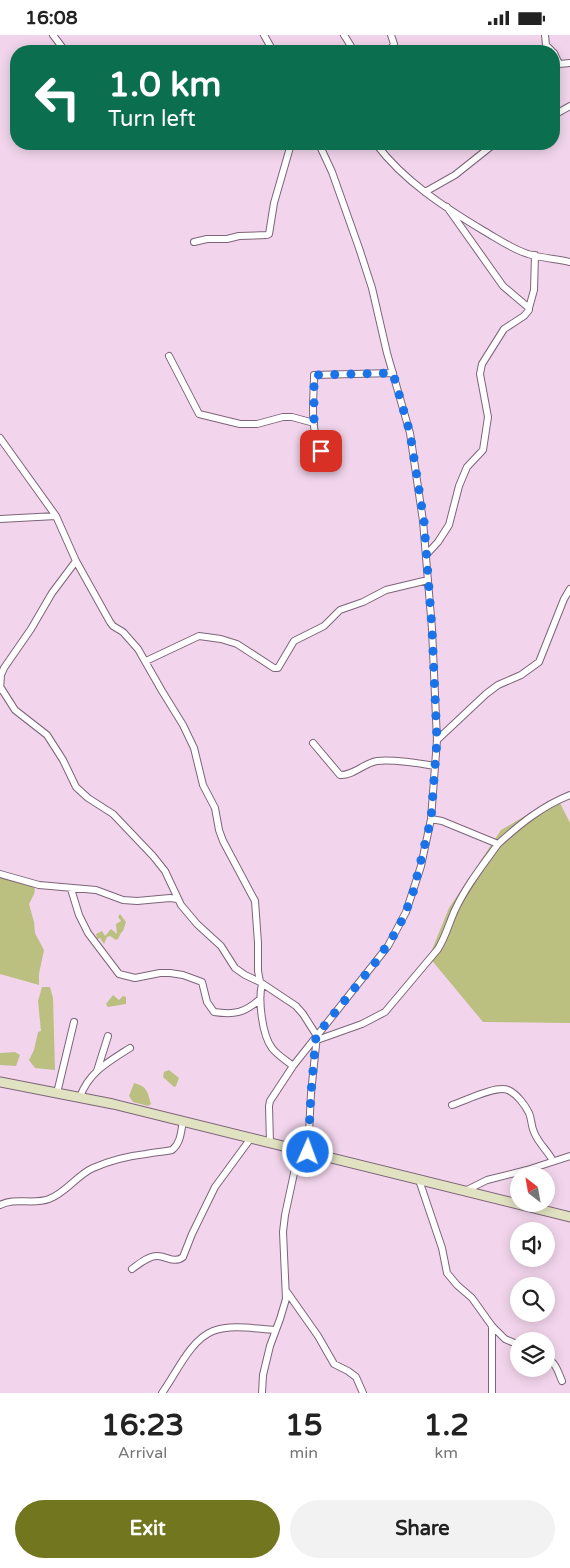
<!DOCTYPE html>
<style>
body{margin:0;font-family:"Varela Round",sans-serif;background:#f2f2f2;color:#222;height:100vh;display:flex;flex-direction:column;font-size:19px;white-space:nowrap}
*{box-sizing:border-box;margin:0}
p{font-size:16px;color:#767676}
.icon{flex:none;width:28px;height:28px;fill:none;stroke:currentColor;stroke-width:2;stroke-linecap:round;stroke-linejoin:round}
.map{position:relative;height:1358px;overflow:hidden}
.drawer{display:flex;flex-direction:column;background:#fff;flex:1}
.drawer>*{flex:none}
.banner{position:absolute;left:10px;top:10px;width:550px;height:105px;border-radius:20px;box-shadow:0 2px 12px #0003;background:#0b6e4f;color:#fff;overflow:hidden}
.needle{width:32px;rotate:329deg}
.tools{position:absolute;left:510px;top:1132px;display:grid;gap:10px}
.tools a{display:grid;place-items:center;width:45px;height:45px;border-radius:50%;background:#fff;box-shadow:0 2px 12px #0003;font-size:25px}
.pin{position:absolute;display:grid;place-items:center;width:42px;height:42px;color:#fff;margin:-21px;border-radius:10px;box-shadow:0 2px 8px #0006}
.me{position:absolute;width:55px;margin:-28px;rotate:2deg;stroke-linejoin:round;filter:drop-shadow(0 0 4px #0008)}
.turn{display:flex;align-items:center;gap:18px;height:105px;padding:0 15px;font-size:22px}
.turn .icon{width:65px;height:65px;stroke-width:2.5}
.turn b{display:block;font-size:35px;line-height:42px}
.eta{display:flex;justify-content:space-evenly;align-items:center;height:85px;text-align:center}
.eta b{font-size:30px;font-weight:800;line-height:35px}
.action{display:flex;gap:10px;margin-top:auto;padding:10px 15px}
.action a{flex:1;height:58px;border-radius:30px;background:#72761e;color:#fff;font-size:20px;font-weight:800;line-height:58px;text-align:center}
.action a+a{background:#f2f2f2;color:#222}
.status{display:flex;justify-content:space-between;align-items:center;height:35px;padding:0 25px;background:#fff;direction:ltr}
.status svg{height:14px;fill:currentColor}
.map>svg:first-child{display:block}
</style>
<div class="status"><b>16:08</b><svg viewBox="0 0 49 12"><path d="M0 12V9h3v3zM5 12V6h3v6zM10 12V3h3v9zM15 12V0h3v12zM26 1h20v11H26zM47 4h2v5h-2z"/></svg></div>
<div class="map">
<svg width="570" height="1358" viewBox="0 0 570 1358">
<rect width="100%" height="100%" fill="#f2d5ec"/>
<path fill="#bbc080" d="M 557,762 L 570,788 L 570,988 L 483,987 L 429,922 L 449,873 L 501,795 Z
M 0,840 L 31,849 L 35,854 L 34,859 L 29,869 L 34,887 L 35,898 L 44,915 L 39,939 L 39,950 L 0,939 Z
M 120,879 L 126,887 L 123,896 L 121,898 L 118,904 L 116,905 L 110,901 L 107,902 L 104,909 L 100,903 L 97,904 L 96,899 L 102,896 L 105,901 L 111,894 L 117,899 L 116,889 L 121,886 L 118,882 Z
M 42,952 L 50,952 L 53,963 L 55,1035 L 35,1033 L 29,1025 L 34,1015 L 38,997 L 41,996 L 38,966 Z
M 113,960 L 119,965 L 123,961 L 126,962 L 126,969 L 108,972 L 106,969 Z
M 15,1017 L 20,1020 L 16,1031 L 0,1030 L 0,1018 Z
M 169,1035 L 179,1043 L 176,1051 L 174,1052 L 163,1042 L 164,1037 Z
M 134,1048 C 148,1052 147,1056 151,1069 L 148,1071 L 133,1067 L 129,1061 Z"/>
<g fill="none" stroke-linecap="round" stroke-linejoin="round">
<g stroke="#7d6479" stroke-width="8">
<path id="street" d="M 53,0 L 65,16
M 264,0 L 273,16
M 344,0 L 354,16
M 545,0 L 546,10 L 552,16
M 390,16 L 394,9 L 391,0
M 554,18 L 559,29 L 570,28
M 554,80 L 570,71
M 376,109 C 404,146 444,172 484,196 C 498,204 512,214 528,219 C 542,223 556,224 570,227
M 425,157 L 455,140 L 494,109
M 194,207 L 207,204 L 227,204 L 239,201 L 267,200 L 269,199 L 274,168 L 291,109
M 529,273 L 534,255 L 535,220
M 169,321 L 199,379 L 240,389 L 257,389 L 283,382 L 292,382 L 314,388
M 0,403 L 56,481 L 76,526 L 110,587 L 113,591 L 123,597 L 138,614 L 162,656 L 183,690 L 194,713 L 203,750 L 215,773 L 219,795 L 223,806 L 255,866 L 258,908 L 258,936 L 260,947 L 296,971 L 303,979 L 317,1001 L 311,1058 L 308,1117
M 320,417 L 321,414 C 309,393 314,364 314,340 L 393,338
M 0,484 L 56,481
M 426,520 L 438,507 L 449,490 L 459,451 L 467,432 L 483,415 L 488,382 L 480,339 L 482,329 L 504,294 L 524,281 L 529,275 L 529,273 L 503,251 L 447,172
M 146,626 L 199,601 L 221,604 L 237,609 L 274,633 L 278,633 L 294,606 L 324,591 L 340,575 L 363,567 L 386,555 L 428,545
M 1,653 L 15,675 L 47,700 L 63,725 L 76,752 L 88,763 L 113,779 L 153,821 L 165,836 L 181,870 L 197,889 L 221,911 L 235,933 L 245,940 L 260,947
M 0,655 L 1,640 L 4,633 L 31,594 L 52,558 L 76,526
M 437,705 L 486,659 L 498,650 L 521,640 L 539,627 L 564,564 L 570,554
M 313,708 L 340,740 C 353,741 364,728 377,726 C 394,724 417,728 435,731
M 431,784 L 442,786 L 498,809 C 520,789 542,771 570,760
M 0,839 L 39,850 L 96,855 L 123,865 L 137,866 L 170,863 L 177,864
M 71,854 L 79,880 L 88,898 L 119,939 L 135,943 L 160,938 L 170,938 L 183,940 L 202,947 L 207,967 L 214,977 C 234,980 245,978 260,964
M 262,949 C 258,964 262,1000 272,1013 C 277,1020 286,1025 293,1031
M 317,1005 L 362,989 L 385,977 L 438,914 C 446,901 449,888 455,875 C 466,851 483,830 498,809
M 97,1036 L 108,1001
M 57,1058 L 74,987
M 80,1062 C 89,1037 108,1027 130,1013
M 452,1070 C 465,1066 496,1050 508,1055 C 517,1059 525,1070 529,1078 C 532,1085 531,1091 534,1097 C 538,1108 548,1116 553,1126
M 270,1108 L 269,1071 L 270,1066 L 293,1031 L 388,911 L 406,877 L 421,831 L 431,784 L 437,705 L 432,594 L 423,486 L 410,398 L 387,318 L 372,253 L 359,213 L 332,137 L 319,109
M 419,1145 L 442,1213 L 447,1238 L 457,1250 L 472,1263 L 492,1291 L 505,1304 L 519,1310
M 465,1156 L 487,1145 L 527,1135 L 570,1121
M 0,1170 C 15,1162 33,1170 49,1164 C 66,1158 77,1140 93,1133 C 109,1126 128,1121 146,1119 C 155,1117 164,1117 172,1115 C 181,1108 181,1096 183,1086
M 132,1234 C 139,1229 148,1221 157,1221 C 167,1221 174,1229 183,1222 L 192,1199 L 215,1152 L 251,1103
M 287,1257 L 318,1301 L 334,1329 L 348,1336 L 356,1342 L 363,1358
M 492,1291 L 492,1358
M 546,1323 C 556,1327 558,1337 562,1346
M 162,1358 C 176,1339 190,1305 213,1296 C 232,1289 256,1294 275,1295
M 262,1358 L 263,1340 L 270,1311 L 280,1284 L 286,1264 L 283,1197 L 285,1180 L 299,1115"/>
</g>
<g stroke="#7d6479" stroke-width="11">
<path id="secondary" d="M 0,1047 L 113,1069 L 570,1182"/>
</g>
<use href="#street" stroke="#fff" stroke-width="6"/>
<use href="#secondary" stroke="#e1e2c1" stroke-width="9"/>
</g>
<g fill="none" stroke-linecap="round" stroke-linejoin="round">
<path stroke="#1a73e8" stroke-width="9" stroke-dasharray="0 16.2" d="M 308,1117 L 311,1058 L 316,1001 L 375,928 L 398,894 L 412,862 L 431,784 L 437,705 L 432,594 L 424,486 L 410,398 L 393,338 L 314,340 L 314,388 L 315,402 L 321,416"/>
</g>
</svg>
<div class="tools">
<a><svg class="needle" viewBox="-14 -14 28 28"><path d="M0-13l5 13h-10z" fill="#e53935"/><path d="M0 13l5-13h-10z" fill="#767676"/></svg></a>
<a><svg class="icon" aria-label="sound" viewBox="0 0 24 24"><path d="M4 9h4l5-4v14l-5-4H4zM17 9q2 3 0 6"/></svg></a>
<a><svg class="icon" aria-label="search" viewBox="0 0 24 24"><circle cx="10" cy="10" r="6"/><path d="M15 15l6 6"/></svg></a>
<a><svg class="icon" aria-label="layers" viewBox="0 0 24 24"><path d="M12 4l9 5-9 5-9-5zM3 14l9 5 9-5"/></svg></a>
</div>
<div class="pin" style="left:321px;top:416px;background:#d93025"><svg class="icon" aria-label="arrive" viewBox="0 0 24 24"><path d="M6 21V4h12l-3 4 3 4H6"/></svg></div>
<svg class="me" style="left:308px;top:1117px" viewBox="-20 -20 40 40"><circle r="17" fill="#1a73e8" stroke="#fff" stroke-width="3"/><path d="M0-11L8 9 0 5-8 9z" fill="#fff"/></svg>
<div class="banner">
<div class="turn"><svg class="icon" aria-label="left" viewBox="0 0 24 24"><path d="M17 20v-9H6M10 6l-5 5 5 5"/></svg><div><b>1.0 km</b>Turn left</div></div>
</div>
</div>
<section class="drawer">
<div class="eta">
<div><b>16:23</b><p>Arrival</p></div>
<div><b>15</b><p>min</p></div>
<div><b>1.2</b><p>km</p></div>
</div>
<div class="action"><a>Exit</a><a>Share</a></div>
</section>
